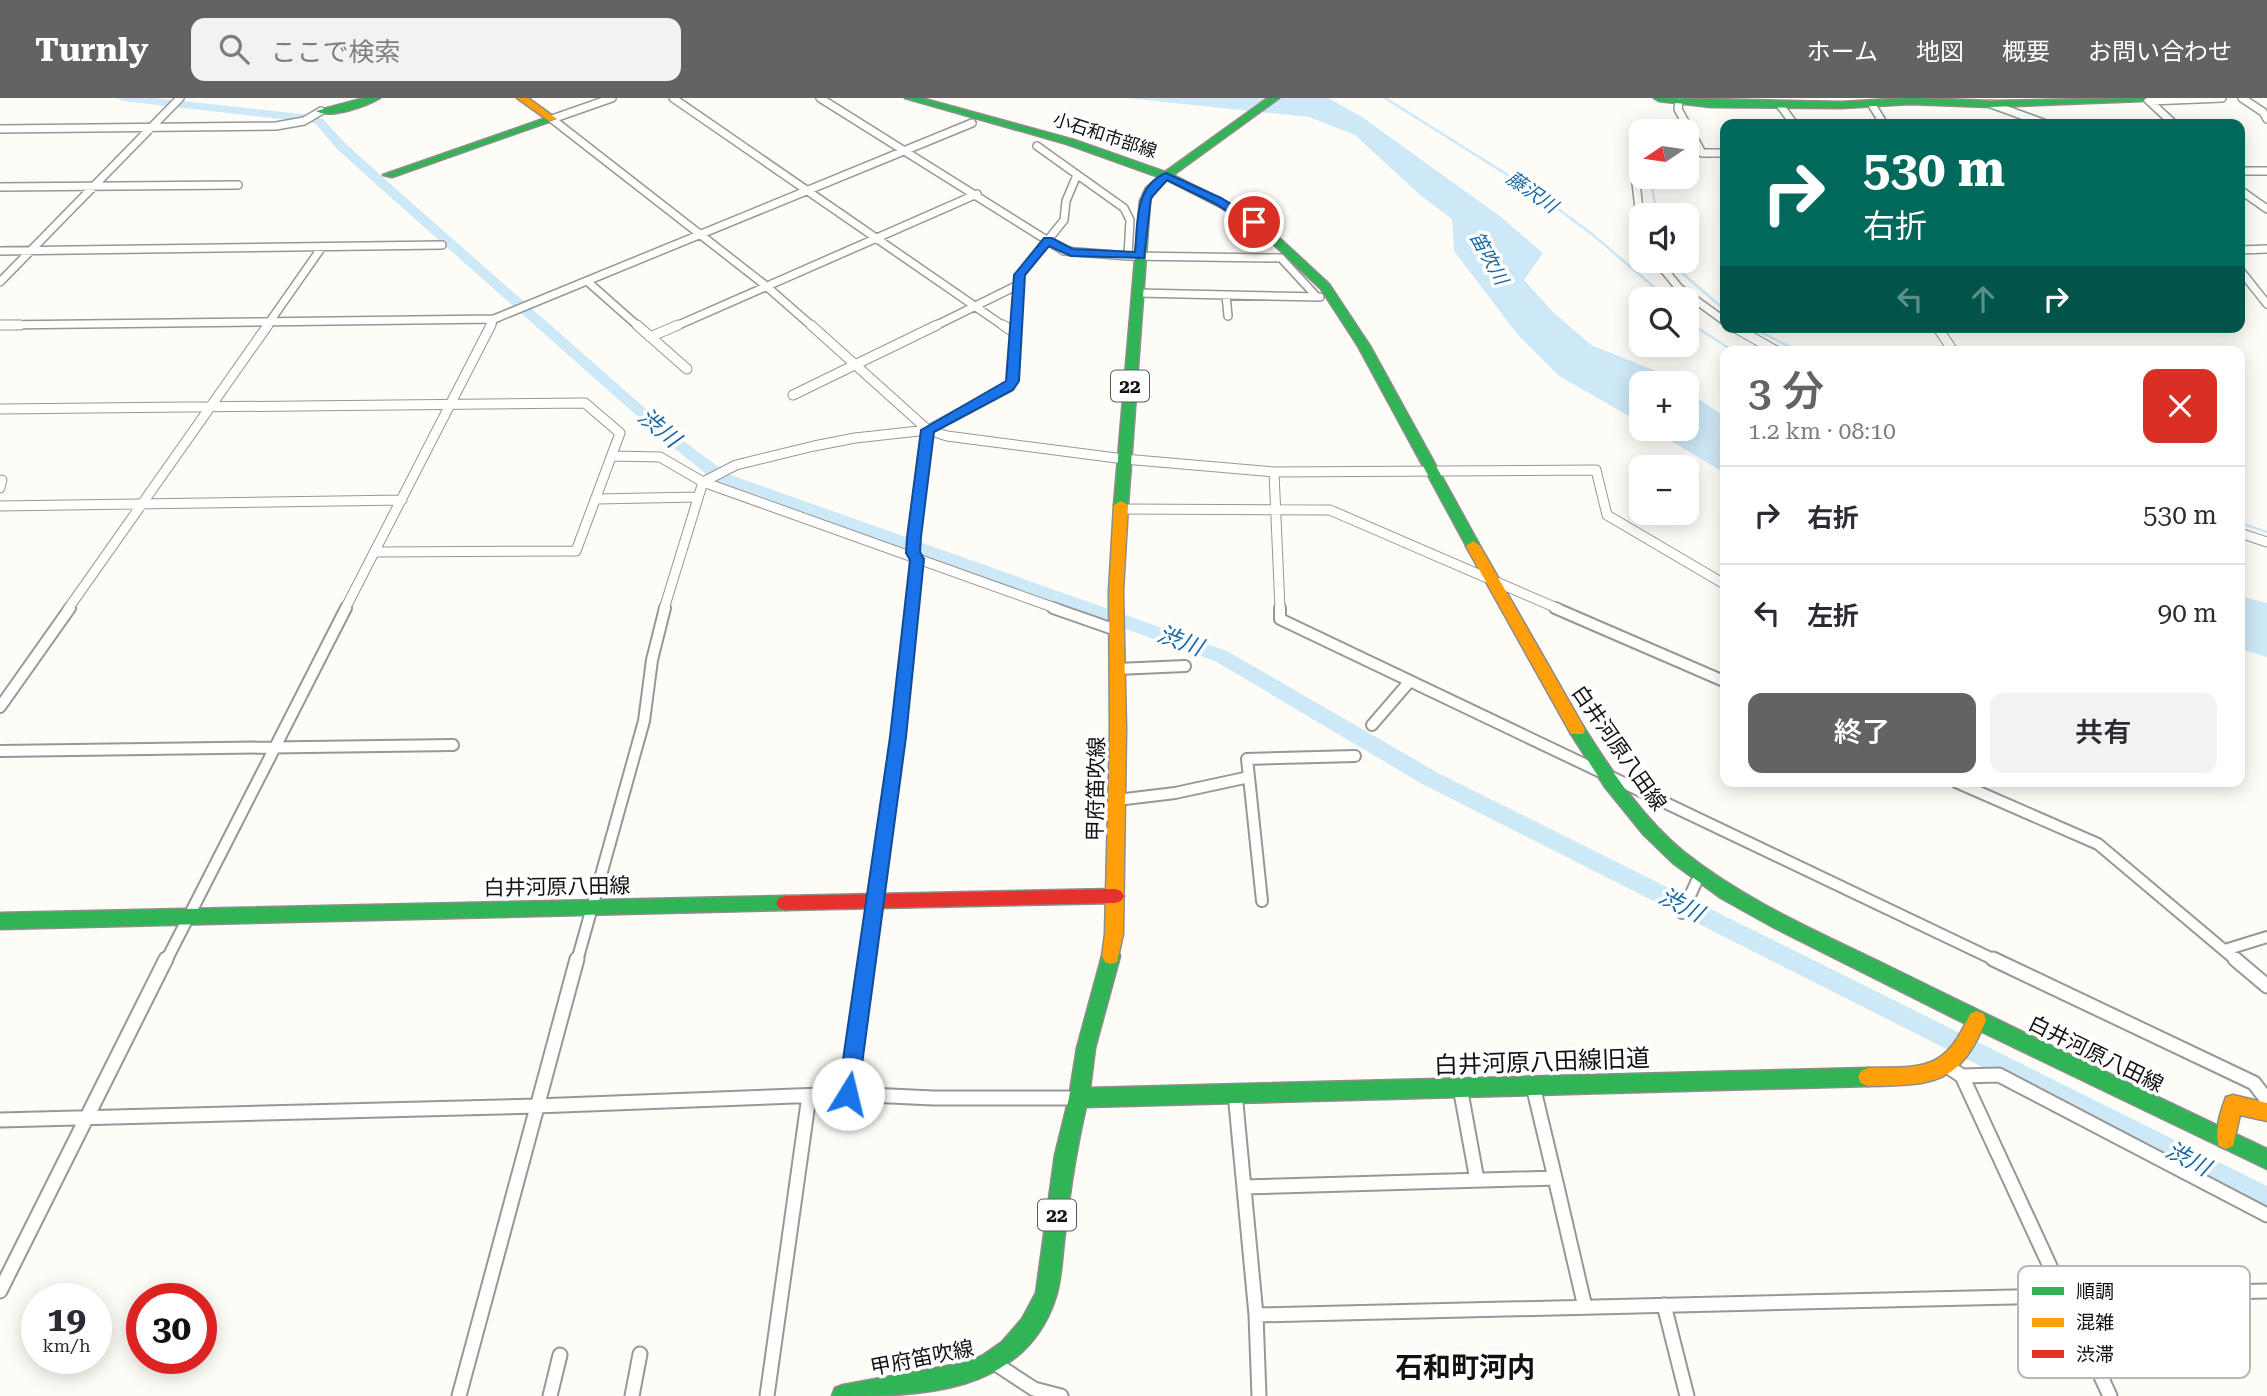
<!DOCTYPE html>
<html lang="ja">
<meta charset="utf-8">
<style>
body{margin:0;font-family:"Roboto Serif","Noto Sans JP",serif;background:#f2f2f3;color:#2b2b33;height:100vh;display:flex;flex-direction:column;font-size:26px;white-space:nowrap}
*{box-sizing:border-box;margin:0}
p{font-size:23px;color:#7c7c81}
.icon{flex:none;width:38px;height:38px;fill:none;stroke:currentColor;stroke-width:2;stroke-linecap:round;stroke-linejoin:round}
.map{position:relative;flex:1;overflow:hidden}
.details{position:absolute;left:1720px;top:248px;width:525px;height:441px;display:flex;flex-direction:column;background:#fff;border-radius:14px;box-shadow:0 4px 18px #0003}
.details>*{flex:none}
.hud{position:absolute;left:1720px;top:21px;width:525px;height:214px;border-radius:14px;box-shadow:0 4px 18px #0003;background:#00695c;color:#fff;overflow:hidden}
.needle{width:46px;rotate:257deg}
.controls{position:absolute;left:1629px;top:21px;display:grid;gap:14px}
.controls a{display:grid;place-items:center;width:70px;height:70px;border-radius:14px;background:#fff;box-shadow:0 4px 18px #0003;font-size:35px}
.speed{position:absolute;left:21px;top:1185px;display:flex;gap:14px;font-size:35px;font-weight:700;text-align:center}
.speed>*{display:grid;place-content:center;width:91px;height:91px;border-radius:50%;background:#fff;box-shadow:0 4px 18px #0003;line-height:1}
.speed small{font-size:18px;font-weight:400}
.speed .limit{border:10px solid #d22;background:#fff;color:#111}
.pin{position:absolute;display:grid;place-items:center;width:60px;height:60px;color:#fff;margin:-30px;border:4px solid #fff;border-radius:50%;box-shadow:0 2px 7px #0007}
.me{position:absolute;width:77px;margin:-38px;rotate:9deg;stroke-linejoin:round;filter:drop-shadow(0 0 5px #0008)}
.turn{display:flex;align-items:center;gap:24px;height:147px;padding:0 28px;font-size:32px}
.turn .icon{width:91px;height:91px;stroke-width:2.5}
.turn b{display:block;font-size:49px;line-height:60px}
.lanes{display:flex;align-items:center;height:66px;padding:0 28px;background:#0003;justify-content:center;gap:35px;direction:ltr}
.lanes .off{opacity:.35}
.round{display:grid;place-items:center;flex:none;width:74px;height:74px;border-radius:14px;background:#f2f2f3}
.head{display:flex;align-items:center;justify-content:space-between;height:119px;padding:0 28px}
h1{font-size:42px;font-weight:600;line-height:52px;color:#646362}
.cta{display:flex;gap:14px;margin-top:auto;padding:14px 28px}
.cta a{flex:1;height:80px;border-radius:14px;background:#646362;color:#fff;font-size:28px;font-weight:600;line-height:80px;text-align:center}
.cta a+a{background:#f2f2f3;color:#2b2b33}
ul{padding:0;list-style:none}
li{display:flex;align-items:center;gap:21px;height:98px;padding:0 28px;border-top:2px solid #e1e1e2}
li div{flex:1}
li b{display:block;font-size:26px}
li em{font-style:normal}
header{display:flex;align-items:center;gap:42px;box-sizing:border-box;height:98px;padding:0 35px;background:#646362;color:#fff}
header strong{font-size:33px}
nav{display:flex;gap:38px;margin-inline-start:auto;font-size:24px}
.search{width:490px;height:63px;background:#f2f2f3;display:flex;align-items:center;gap:18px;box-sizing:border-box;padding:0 24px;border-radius:14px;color:#7c7c81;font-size:26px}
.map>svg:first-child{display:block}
</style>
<header>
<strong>Turnly</strong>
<div class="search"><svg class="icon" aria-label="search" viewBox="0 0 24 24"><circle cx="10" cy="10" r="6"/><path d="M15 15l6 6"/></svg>ここで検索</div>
<nav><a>ホーム</a><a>地図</a><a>概要</a><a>お問い合わせ</a></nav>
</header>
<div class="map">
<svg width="2267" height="1298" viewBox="0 0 2267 1298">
<rect width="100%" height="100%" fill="#fdfcf7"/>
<path fill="#cde8f7" d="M 1126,0 L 1328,0 L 1362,19 L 1501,119 L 1543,155 L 1524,182 L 1553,214 L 1591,247 L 1656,273 L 1675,285 L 1642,285 L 1641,325 L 1559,278 L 1518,237 L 1454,153 L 1452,121 L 1420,97 L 1355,37 L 1309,19 Z
M 1687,293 L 1725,319 L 1725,375 L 1651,331 L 1687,331 Z
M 2240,498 L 2267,505 L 2267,559 L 2240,551 Z"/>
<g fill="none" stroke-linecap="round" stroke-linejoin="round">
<path stroke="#cde8f7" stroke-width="2.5" d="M 1385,0 L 1541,98 L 1593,137 L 1668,201
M 1650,79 L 1657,117
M 1673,163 L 1681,174 L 1726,213
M 1687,218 L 1699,231 L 1735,254
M 1751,229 L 1800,254
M 2240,425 L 2267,434"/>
<path fill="#cde8f7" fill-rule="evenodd" d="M 117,0 L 155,0 L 310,17 L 323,21 L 345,45 L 387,83 L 673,335 L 728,376 L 1227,553 L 1438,675 L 2267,1088 L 2267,1113 L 1424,687 L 1215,563 L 716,384 L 663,341 L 379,89 L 337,51 L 315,25 L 123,3 Z"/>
<g stroke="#979795" stroke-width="10">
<path id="street-far3" d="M 673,0 L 1005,229
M 820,0 L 1064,153 L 1128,158 L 1281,160 L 1317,199
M 2242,0 L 2263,14 L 2267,21
M 2148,2 L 2174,26
M 2150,3 L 2222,0
M 1679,4 L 1678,11 L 1702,55 L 1726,55
M 1991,6 L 2046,26
M 1780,7 L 1794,26
M 1872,7 L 1884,26
M 552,21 L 765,187 L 813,229
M 552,21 L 612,0
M 0,31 L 276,28 L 304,23 L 321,13
M 1037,48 L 1124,110 L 1130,122 L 1128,158
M 2240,73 L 2267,73
M 1636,85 L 1642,137
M 0,89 L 238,87
M 2240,92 L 2267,111
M 2240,152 L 2267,151
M 0,153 L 442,147
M 1657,163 L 1679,190 L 1726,224
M 2240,172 L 2267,206
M 587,183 L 639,229
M 0,184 L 180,0
M 1138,195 L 1320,199
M 1226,197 L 1228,218
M 0,227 L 494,221 L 972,25
M 266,229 L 322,149
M 490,229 L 494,221
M 674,229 L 977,96
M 933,229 L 1018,187
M 1017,229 L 1020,177 L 1064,122 L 1066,103 L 1077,77"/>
</g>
<g stroke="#979795" stroke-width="11">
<path id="street-far2" d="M 0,227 L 20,227
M 637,227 L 687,271
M 811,227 L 928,332 L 947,338 L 1124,361 L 1274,374 L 1596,372 L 1607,417 L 1726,487
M 1003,227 L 1016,236
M 1734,229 L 1778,254
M 1937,229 L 1954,254
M 650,239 L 678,227
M 793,297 L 937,227
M 0,311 L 585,305 L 620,335 L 576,453 L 376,454
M 613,358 L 660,359 L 703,384 L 1058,511
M 1274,374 L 1280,511
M 703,384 L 736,367 L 814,348 L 855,340 L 928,332 L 1008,289 L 1013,283 L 1017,227
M 0,390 L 2,382
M 597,401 L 698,399
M 0,408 L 402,402
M 1121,411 L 1330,412 L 1559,511
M 2240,435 L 2267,444
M 68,511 L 268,227
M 345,511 L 491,227
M 664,511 L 703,384
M 912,511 L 917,461 L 913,455 L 914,439 L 928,332"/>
</g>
<g stroke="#979795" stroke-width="14">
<path id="street-far1" d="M 1053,510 L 1116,532
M 1280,510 L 1280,521 L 1997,863
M 1555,510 L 1726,584
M 1117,571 L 1185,568
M 0,609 L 70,510
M 1372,627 L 1410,583
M 0,653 L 453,647
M 1249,679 L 1262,803
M 1956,684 L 2098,746 L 2237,863
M 1117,702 L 1175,695 L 1249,679 L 1247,661 L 1355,658
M 1682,815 L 1700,776
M 2225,852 L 2267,839
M 166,863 L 346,510
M 577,863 L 644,623 L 652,562 L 665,510
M 867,863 L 898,639 L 912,510"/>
</g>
<g stroke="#979795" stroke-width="17">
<path id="street" d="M 1993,861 L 2254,985 L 2267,1002
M 2235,861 L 2267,888
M 1947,968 L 1962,978 L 2110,1298
M 1962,978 L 1999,977 L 2267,1117
M 1460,989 L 1477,1082
M 1235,995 L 1256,1217 L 1259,1298
M 848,996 L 867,861
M 0,1022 L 536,1008 L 848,996 L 933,1000 L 1079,1000
M 1555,1080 L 1585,1209
M 1244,1089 L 1555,1080 L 1533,988
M 0,1193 L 166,861
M 1664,1207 L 1687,1298
M 1256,1217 L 2267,1193
M 996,1266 L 1034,1291 L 1061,1298
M 459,1298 L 577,861
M 550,1298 L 560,1257
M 632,1298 L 640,1256
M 767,1298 L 809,998"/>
</g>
<g stroke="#8e8d8b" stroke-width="3">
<path id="fast" d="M 365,0 L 380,0 C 366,8 331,21 316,13 Z
M 905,0 L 921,0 L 1074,42 L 1165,74 L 1268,0 L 1279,0 L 1173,77 L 1229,105 L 1275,136 L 1329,186 L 1370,248 L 1480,448 L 1478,451 L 1468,451 L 1358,248 L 1321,191 L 1267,140 L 1222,110 L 1167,82 L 1154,93 L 1150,103 L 1128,407 L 1121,411 L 1116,410 L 1114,407 L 1140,103 L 1146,90 L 1159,79 L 1067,46 Z
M 1654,0 L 1841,4 L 1910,0 L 1991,3 L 2147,0 L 2142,3 L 1991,9 L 1910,6 L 1841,10 L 1711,9 L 1659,3 Z
M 549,19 L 557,21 L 392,79 L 383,77 Z
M 1577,626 L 1583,628 C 1612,674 1643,721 1685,755 C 1748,805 1823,836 1894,871 C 2018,932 2142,992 2267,1051 L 2267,1071 L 1974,930 L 1773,829 L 1721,800 L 1673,765 L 1644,737 L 1605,689 L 1571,636 L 1569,632 L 1571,628 Z
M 785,798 L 791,800 L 794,805 L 791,810 L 785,812 L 0,831 L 0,815 Z
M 1111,850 L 1117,852 L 1120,858 L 1095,950 L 1090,990 L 1868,970 L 1875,973 L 1878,979 L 1875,985 L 1868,988 L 1086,1009 C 1076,1051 1070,1092 1065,1135 C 1062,1155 1062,1179 1056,1198 C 1025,1298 918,1298 832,1298 L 835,1290 L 843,1287 L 963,1265 L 982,1258 L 1002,1244 L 1022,1221 L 1036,1195 L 1055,1057 L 1069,1000 L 1077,950 L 1102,858 L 1105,852 Z"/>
</g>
<g stroke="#8e8d8b" stroke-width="3">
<path id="slow" d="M 517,0 L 528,0 L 557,21 L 549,23 Z
M 1121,403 L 1128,407 L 1123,493 L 1126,631 L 1123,836 L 1117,864 L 1111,866 L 1105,864 L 1102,858 L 1105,836 L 1110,631 L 1109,493 L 1114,407 Z
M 1473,443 L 1480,448 L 1583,628 L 1585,632 L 1583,636 L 1571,636 L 1466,448 Z
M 1977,913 L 1984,916 L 1986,922 C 1960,987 1932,987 1868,988 L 1861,985 L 1858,979 L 1861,973 L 1868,970 C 1925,969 1945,973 1970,916 Z
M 2233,997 L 2267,1005 L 2267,1023 L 2240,1017 L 2233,1048 L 2226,1051 L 2219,1048 C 2214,1035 2221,1012 2226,999 Z"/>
</g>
<g stroke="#8e8d8b" stroke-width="3">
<path id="jam" d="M 1115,791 L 1121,793 L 1124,798 L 1121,803 L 1115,805 L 785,812 L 779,810 L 776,805 L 779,800 L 785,798 Z"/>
</g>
<use href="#street-far3" stroke="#fffffe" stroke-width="7"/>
<use href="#street-far2" stroke="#fffffe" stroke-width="9"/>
<use href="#street-far1" stroke="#fffffe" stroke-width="10"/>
<use href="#street" stroke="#fffffe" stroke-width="13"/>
<use href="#fast" fill="#30b455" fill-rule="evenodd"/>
<use href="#slow" fill="#ff9f0a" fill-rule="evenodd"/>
<use href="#jam" fill="#e5322d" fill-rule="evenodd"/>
</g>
<path fill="#1a73e8" stroke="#114b97" stroke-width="2" d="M 1166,75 L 1221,100 L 1259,124 L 1250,127 L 1214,105 L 1167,82 L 1151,100 L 1144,160 L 1071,158 L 1049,148 L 1025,177 L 1019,283 L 1013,292 L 934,334 L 921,439 L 920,454 L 924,461 L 906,639 L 858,996 L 855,1002 L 848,1005 L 841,1002 L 838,996 L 890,639 L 910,462 L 906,455 L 907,439 L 921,332 L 1006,283 L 1014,177 L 1044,140 L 1052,140 L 1073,151 L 1135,154 C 1138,125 1134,88 1166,75 Z"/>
<g text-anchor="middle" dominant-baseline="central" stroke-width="7" stroke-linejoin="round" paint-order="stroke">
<g font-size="18" fill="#111" stroke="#fff">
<text transform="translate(1105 37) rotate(18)">小石和市部線</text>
</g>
<g font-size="19" font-style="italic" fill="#1768a6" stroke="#fff">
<text transform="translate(1532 94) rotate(35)">藤沢川</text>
<text transform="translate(1489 160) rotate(61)">笛吹川</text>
</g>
<g fill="#fff" stroke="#585858" stroke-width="2">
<rect x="1111" y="272.5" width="38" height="31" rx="5"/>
<rect x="1038" y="1101.5" width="38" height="31" rx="5"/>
</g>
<g font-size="19" font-weight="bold" fill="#111">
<text x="1130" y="288">22</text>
<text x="1057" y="1117">22</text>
</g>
<g font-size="21" fill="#111" stroke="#fff">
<text transform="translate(1619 650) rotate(55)">白井河原八田線</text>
<text transform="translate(1096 691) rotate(-89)">甲府笛吹線</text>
<text transform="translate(557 789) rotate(-1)">白井河原八田線</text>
<text transform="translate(2096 956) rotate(26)">白井河原八田線</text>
<text transform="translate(922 1260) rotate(-11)">甲府笛吹線</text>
</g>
<g font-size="23" font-style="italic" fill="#1768a6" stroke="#fff">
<text transform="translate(659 330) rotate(40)">渋川</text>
<text transform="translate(1180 543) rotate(20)">渋川</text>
<text transform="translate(1681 807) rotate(27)">渋川</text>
<text transform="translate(2188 1061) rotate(27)">渋川</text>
</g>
<g font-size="24" fill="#111" stroke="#fff">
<text transform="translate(1542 964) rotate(-2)">白井河原八田線旧道</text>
</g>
<g font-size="28" font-weight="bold" fill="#111" stroke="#fff">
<text x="1465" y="1269">石和町河内</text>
</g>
</g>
<rect x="2018" y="1168" width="232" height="112" rx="10" fill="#fff" stroke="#b8b8b8" stroke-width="2"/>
<rect x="2032" y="1189" width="32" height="8" fill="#30b455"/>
<rect x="2032" y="1220" width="32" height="9" fill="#ff9f0a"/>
<rect x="2032" y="1252" width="32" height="8" fill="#e5322d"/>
<g font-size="19" fill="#111">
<text x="2076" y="1200">順調</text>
<text x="2076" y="1231">混雑</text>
<text x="2076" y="1263">渋滞</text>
</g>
</svg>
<div class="controls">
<a><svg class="needle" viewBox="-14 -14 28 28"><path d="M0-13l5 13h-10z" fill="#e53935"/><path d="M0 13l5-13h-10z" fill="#7c7c81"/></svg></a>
<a><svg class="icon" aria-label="sound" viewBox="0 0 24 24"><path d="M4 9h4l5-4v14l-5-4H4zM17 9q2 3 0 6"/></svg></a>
<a><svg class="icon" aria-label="search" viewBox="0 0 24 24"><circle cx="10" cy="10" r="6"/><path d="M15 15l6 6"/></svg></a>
<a>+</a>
<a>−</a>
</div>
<div class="speed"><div>19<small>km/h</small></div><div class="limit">30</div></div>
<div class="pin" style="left:1254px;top:124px;background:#d93025"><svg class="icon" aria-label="arrive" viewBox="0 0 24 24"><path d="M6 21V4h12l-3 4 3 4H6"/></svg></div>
<svg class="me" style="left:848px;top:996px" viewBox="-20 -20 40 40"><circle r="19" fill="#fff"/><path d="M0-13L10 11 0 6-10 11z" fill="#1a73e8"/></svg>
<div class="hud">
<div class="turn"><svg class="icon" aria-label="right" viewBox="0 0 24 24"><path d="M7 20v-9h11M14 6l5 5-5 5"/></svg><div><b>530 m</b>右折</div></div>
<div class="lanes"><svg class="icon off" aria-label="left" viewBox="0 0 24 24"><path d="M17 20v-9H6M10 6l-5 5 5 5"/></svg><svg class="icon off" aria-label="ahead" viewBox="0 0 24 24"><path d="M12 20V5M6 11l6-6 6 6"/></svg><svg class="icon" aria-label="right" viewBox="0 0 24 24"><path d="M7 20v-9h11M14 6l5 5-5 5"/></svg></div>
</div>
<section class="details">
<div class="head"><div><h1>3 分</h1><p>1.2 km · 08:10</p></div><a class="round" style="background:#d93025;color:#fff"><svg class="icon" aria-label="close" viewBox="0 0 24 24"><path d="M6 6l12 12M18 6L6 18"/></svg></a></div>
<ul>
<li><svg class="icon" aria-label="right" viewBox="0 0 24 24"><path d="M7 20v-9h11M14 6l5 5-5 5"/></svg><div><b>右折</b></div><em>530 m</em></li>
<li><svg class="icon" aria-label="left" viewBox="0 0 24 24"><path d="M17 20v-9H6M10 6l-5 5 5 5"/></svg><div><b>左折</b></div><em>90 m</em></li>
</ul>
<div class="cta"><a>終了</a><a>共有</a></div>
</section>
</div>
